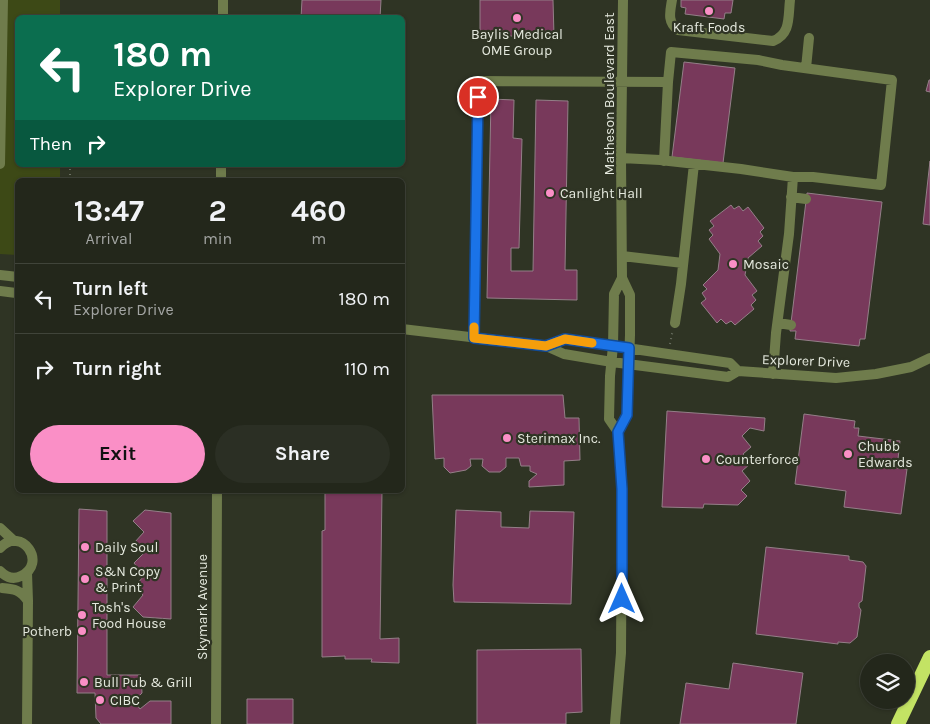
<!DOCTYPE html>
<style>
body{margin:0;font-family:Karla,sans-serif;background:#2b2f24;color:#f1f3f6;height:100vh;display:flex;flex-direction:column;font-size:19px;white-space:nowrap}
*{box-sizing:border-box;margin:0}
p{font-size:16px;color:#a3a5a3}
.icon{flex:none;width:28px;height:28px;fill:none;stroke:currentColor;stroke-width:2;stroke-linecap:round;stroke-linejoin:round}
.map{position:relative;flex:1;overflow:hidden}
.panel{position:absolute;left:15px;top:178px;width:390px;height:315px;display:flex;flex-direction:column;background:#23271b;border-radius:8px;box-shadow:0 1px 4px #0004,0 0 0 1px #40443a}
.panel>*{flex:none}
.banner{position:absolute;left:15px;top:15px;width:390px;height:152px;border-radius:8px;box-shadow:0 1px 4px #0004,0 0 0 1px #40443a;background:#0b6e4f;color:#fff;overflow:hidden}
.fabs{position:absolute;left:860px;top:654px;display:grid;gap:10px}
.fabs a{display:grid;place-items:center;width:55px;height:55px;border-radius:50%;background:#23271b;box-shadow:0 1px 4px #0004,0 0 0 1px #40443a;font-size:25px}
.pin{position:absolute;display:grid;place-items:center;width:42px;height:42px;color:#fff;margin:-21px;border:2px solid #fff;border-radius:50%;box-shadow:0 1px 5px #0007}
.me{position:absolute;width:55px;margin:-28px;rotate:0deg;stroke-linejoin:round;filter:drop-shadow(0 0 4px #0008)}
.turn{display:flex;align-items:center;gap:18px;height:105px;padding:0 15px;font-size:22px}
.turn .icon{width:65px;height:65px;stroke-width:2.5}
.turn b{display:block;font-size:35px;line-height:42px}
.then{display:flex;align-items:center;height:48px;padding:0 15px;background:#0003;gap:10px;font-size:19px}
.eta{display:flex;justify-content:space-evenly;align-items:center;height:85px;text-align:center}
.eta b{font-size:30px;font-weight:700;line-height:35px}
.cta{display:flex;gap:10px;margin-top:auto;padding:10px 15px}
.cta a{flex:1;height:58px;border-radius:30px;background:#fa8fc6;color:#111;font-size:20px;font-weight:700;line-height:58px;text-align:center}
.cta a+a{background:#2b2f24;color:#f1f3f6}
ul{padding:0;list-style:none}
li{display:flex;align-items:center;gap:15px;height:70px;padding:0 15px;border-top:1px solid #40443a}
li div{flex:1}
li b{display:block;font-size:19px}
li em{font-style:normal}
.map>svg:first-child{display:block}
</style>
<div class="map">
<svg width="930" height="724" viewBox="0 0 930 724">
<rect width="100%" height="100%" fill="#2f3424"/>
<path fill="#3d4916" d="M 0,0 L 60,0 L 60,17 L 18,18 L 18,165 L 60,165 L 60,180 L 18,180 L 17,255 L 0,254 Z"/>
<path fill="#78395b" stroke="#947f88" d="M 302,0 L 381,0 L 380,18 L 301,18 Z
M 480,0 L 553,0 L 554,36 L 480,36 Z
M 681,0 L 733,0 L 731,13 L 725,13 L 724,19 L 685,14 L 686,8 L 681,7 Z
M 684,62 L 735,68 L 723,163 L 672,157 Z
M 929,80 L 930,80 L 930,92 L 926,91 Z
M 491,99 L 514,100 L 513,138 L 522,139 L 519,248 L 511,248 L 511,271 L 533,271 L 536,100 L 568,101 L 565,270 L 577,270 L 577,300 L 487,298 Z
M 930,161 L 930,225 L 923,224 Z
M 807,193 L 882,202 L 865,339 L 860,339 L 859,346 L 795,339 L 796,331 L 790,331 Z
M 731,205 L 734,209 L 739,206 L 743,211 L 748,207 L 764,228 L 760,232 L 763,236 L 758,241 L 762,246 L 748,258 L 745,275 L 757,291 L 752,295 L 756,300 L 751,305 L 754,309 L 735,325 L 731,321 L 726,324 L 721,319 L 717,323 L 701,303 L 706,299 L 702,293 L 707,289 L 703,285 L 718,270 L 720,254 L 709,239 L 713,235 L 709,230 L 714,226 L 710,221 Z
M 432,395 L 563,395 L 565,418 L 579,418 L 580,460 L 564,461 L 564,485 L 529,487 L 529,481 L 537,474 L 530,471 L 530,466 L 521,466 L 519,458 L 506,458 L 506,467 L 500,472 L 489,472 L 482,466 L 483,459 L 470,459 L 471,466 L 466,470 L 450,473 L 444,467 L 444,458 L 435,459 Z
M 667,411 L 765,418 L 764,431 L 750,428 L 742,436 L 751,447 L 743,454 L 750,464 L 742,471 L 750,481 L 741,490 L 747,496 L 738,505 L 704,504 L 703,508 L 662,507 Z
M 804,414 L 855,421 L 854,428 L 859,428 L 858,436 L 900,441 L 897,468 L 907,469 L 901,514 L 844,507 L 846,491 L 795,484 Z
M 325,490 L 382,490 L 380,639 L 399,638 L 399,663 L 371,662 L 372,659 L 345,659 L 345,656 L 322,657 L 322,531 L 325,530 Z
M 79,509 L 107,511 L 107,675 L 141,675 L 142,693 L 134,701 L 140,709 L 150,701 L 171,701 L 171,724 L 101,724 L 96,718 L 95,693 L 77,693 Z
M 145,510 L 171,513 L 171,619 L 143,617 L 133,607 L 143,595 L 135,586 L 144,576 L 134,563 L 144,553 L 134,543 L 144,532 L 133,521 Z
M 456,510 L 501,512 L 501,527 L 529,528 L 530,511 L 574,512 L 571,604 L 454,602 L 453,585 Z
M 766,547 L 849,556 L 849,560 L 863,562 L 866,566 L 862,601 L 859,603 L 859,607 L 861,610 L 857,637 L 850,643 L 838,642 L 838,644 L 756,634 Z
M 581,649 L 582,712 L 566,713 L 566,724 L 477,724 L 477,650 Z
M 733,663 L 803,673 L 796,724 L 680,724 L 686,683 L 729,689 Z
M 247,699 L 293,699 L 293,724 L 247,724 Z"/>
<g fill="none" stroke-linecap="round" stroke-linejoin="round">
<path stroke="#6c7163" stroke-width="2" stroke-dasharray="1 4" stroke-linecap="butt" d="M 70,180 L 70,165
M 670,344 L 672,334 L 673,332"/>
<path stroke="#6f7c4c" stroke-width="10" d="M 672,0 C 670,12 667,22 678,30 L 773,41 C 791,34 788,17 790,0
M 223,18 L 223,0
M 806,68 L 809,38
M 621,158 L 660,160 L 741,169 L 793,177 L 813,177 L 881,185 L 892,80 L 782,65 L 758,60 L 671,52 L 668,82 L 664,161
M 0,164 L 3,0
M 221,180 L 221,165
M 791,197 L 806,199
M 622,256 L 683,263
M 0,275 L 18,277
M 0,291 L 16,293 L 18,292
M 675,323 L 681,284 L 694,164
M 778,323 L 791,325
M 402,329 L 546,346 L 564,354 L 612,362 L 728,377 L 738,371 L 836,378 L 876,374 L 911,367 L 930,358
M 474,338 L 478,81 L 668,82
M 546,346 L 565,339 L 730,363 L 738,371
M 773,374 L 776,333 L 789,234 L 793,177
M 618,432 L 609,419 L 610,376 L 613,346 L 614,294 L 622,278 L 621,158 L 623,0
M 0,528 L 14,541
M 0,548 C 22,525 48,564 21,576 C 13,580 6,577 0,571
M 27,573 L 28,601 L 27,724
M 2,588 C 15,589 20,590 28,601
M 216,724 L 217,490
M 615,724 L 621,653 L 622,489 L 618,432 L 627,415 L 630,335 L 630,295 L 622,278"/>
<path stroke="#c3e364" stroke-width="14" d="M 898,724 L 930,657"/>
</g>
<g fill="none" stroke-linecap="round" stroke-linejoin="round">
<g stroke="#114b97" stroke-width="12">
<path id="route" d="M 478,97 L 474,338 L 546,346 L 565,339 L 629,348 L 627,415 L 618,432 L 622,489 L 622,599"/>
</g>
<use href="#route" stroke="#1a73e8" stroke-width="9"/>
<path stroke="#f59e0b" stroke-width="9" d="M 474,327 L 474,338 L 546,346 L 565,339 L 592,343"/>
</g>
<g fill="#fa8fc6" stroke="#2f3424" stroke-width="2">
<circle cx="709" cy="11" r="5"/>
<circle cx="517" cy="18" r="5"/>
<circle cx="550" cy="193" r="5"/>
<circle cx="733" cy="264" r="5"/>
<circle cx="507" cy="438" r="5"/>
<circle cx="848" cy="454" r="5"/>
<circle cx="706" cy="459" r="5"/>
<circle cx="85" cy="547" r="5"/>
<circle cx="85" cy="579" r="5"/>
<circle cx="82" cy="615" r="5"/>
<circle cx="82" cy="631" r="5"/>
<circle cx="84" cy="682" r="5"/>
<circle cx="100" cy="700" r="5"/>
</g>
<g text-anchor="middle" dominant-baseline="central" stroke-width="4.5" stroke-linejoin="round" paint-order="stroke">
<g font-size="14" fill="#e4e8dd" stroke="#2f3424" text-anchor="start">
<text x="709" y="27" text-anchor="middle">Kraft Foods</text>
<text x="517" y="34" text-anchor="middle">Baylis Medical<tspan x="517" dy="16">OME Group</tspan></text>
<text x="560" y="193">Canlight Hall</text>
<text x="743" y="264">Mosaic</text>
<text x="517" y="438">Sterimax Inc.</text>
<text x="858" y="446">Chubb<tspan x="858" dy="16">Edwards</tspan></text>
<text x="716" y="459">Counterforce</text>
<text x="95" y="547">Daily Soul</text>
<text x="95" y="571">S&amp;N Copy<tspan x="95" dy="16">&amp; Print</tspan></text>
<text x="92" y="607">Tosh's<tspan x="92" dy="16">Food House</tspan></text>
<text x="72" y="631" text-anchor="end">Potherb</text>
<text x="94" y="682">Bull Pub &amp; Grill</text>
<text x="110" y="700">CIBC</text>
</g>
<g font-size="14" fill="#e4e8dd" stroke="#2f3424">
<text transform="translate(609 94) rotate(-90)">Matheson Boulevard East</text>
<text transform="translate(806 361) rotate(2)">Explorer Drive</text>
<text transform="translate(202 607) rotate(-90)">Skymark Avenue</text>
</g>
</g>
</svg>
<div class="fabs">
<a><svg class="icon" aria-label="layers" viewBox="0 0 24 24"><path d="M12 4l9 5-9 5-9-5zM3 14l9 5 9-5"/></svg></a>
</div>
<div class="pin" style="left:478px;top:97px;background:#d93025"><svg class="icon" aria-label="arrive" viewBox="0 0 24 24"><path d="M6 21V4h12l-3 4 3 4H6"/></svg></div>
<svg class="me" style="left:622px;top:599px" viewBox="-20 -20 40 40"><path d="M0-17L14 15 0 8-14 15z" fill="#1a73e8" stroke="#fff" stroke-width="4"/></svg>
<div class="banner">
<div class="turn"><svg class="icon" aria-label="left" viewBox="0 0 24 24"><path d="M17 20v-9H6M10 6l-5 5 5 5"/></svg><div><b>180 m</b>Explorer Drive</div></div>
<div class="then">Then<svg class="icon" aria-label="right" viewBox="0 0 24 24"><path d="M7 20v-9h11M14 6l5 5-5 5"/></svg></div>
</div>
<section class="panel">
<div class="eta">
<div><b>13:47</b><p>Arrival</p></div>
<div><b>2</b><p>min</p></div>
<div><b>460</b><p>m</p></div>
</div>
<ul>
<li><svg class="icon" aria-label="left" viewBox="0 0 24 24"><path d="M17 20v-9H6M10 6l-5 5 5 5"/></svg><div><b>Turn left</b><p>Explorer Drive</p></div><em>180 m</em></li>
<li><svg class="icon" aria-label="right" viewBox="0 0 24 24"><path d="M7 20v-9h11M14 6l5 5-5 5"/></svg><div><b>Turn right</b></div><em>110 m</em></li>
</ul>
<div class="cta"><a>Exit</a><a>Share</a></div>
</section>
</div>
